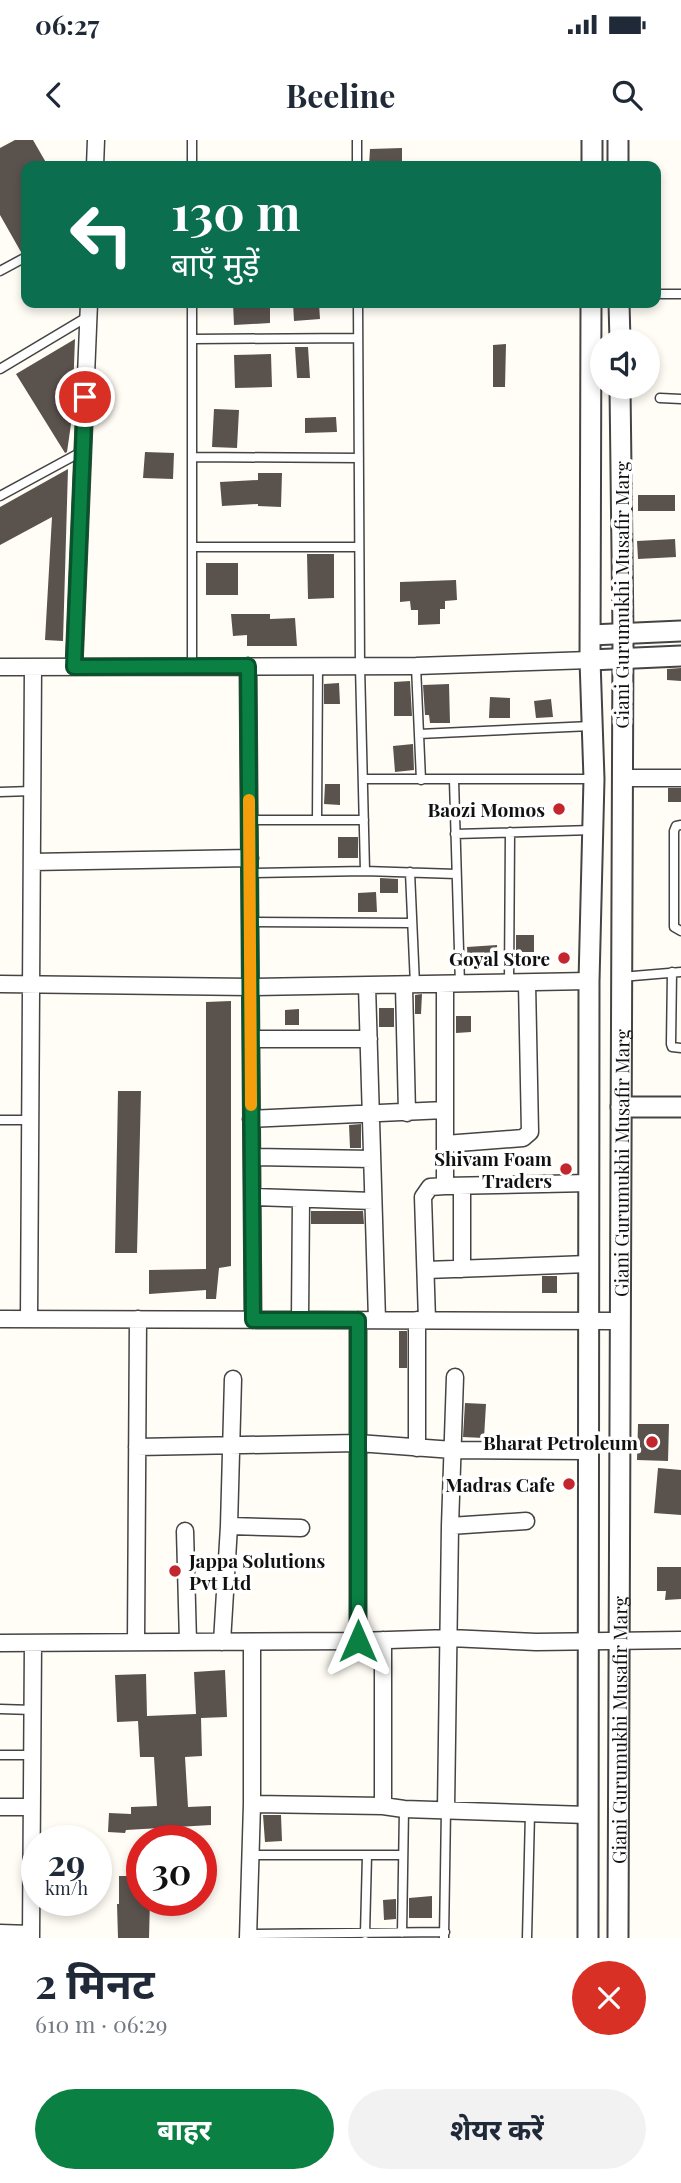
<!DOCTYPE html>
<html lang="hi">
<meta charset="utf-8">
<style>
body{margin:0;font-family:"Playfair Display","Noto Sans Devanagari",serif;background:#f2f2f3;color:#1f2937;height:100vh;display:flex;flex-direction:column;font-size:26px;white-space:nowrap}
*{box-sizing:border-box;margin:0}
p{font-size:23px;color:#747a83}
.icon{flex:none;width:38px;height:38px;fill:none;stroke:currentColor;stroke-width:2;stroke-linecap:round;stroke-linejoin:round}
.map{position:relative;height:1798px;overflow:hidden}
.drawer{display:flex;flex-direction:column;background:#fff;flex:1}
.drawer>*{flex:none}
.top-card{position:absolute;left:21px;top:21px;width:640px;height:147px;border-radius:14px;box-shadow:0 4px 10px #0003;background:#0b6e4f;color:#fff;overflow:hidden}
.fabs{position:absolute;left:590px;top:189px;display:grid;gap:14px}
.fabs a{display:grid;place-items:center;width:70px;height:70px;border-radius:50%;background:#fff;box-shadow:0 4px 10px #0003;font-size:35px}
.speed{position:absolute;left:21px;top:1685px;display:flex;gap:14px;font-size:35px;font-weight:700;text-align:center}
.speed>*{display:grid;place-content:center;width:91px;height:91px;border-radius:50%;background:#fff;box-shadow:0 4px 10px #0003;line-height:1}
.speed small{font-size:18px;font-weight:400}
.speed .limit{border:10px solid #d22;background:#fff;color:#111}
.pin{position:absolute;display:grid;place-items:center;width:60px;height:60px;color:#fff;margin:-30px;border:4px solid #fff;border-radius:50%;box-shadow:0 2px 7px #0007}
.me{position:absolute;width:77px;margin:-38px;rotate:0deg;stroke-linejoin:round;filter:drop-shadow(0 0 5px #0008)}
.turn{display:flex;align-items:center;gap:24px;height:147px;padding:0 35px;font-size:32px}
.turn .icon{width:91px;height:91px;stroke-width:2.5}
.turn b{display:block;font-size:49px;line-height:60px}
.round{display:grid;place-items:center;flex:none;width:74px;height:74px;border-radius:37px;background:#f2f2f3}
.summary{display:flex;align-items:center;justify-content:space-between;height:119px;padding:0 35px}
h1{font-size:42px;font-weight:700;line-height:52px}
.action{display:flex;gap:14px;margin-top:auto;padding:14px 35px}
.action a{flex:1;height:80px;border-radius:42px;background:#0b8043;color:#fff;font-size:28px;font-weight:700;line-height:80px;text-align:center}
.action a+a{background:#f2f2f3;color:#1f2937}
.status{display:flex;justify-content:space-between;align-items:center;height:49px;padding:0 35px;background:#fff;direction:ltr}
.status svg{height:19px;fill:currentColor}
header{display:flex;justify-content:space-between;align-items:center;height:91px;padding:0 35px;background:#fff;font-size:32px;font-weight:700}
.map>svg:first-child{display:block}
</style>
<div class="status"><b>06:27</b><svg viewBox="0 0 49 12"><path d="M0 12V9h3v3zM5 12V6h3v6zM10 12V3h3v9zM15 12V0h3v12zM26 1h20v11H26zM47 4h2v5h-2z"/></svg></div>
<header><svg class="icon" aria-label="back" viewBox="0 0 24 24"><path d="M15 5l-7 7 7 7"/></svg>Beeline<svg class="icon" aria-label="search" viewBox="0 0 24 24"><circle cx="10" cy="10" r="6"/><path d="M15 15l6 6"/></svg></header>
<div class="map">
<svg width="681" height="1798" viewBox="0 0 681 1798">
<rect width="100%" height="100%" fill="#fffdf5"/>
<path fill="#5a524d" d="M 15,0 L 33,0 L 48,26 L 26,26 L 26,111 L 21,112 L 0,75 L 0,8 Z
M 402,8 L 402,26 L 369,26 L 370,9 Z
M 233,163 L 270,163 L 270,183 L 234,185 Z
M 293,163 L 319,163 L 320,179 L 294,181 Z
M 75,199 L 72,277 L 67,312 L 65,313 L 16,234 Z
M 506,204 L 505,247 L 493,247 L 493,205 Z
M 295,207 L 308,207 L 310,238 L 297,238 Z
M 271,214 L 272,247 L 235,248 L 234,215 Z
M 214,269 L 239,270 L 237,308 L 212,307 Z
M 336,277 L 337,292 L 305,293 L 305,278 Z
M 145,312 L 174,313 L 173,339 L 143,338 Z
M 68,329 L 63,501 L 45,500 L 52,377 L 0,405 L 0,367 Z
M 258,333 L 282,333 L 281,367 L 258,366 L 258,364 L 222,366 L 220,342 L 258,340 Z
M 638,355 L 675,355 L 675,371 L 638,371 Z
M 675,399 L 676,417 L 638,419 L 637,401 Z
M 307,414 L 334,414 L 334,458 L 308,459 Z
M 206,423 L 238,423 L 238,455 L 206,455 Z
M 456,440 L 457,460 L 445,461 L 445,469 L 440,469 L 440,484 L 418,485 L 418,470 L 411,470 L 410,461 L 400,462 L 400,442 Z
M 231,474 L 270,474 L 270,479 L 295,478 L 297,506 L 247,506 L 247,495 L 233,496 Z
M 681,528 L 681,541 L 667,540 L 667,529 Z
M 410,541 L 412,576 L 394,576 L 394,542 Z
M 339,543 L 340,564 L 324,564 L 324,544 Z
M 449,544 L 450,583 L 430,583 L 429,575 L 425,575 L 423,545 Z
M 490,557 L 510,558 L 510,578 L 489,578 Z
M 551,559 L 553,577 L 536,578 L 534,561 Z
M 413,604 L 414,630 L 395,632 L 393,606 Z
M 325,644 L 340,644 L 340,665 L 324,664 Z
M 668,648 L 681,648 L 681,662 L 668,662 Z
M 338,697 L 358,697 L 358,718 L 338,718 Z
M 380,738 L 398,739 L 398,753 L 380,753 Z
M 376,752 L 377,772 L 358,772 L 358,753 Z
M 516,795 L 534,795 L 534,812 L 516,812 Z
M 497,805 L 498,824 L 468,825 L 467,807 Z
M 422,854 L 421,874 L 415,874 L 415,855 Z
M 231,861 L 231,1126 L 219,1128 L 216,1159 L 206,1159 L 206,1150 L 149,1154 L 149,1130 L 206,1129 L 206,862 Z
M 379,868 L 394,868 L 394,887 L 379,887 Z
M 299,869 L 299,885 L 285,885 L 285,870 Z
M 456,876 L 471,876 L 471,892 L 456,893 Z
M 118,951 L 141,951 L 137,1113 L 115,1113 Z
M 361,984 L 361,1008 L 350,1008 L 349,985 Z
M 311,1071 L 363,1071 L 364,1084 L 311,1084 Z
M 542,1136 L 557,1136 L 557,1153 L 542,1153 Z
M 399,1191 L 407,1191 L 407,1228 L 399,1228 Z
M 465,1263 L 486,1264 L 484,1298 L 463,1297 Z
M 638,1284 L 669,1284 L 668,1321 L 637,1320 Z
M 658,1328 L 681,1330 L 681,1375 L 654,1373 Z
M 657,1427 L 681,1427 L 681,1459 L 665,1460 L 666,1451 L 657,1451 Z
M 225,1530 L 227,1577 L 201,1578 L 202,1616 L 185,1617 L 188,1667 L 211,1666 L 211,1685 L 126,1690 L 125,1693 L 108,1692 L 109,1673 L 131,1674 L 131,1667 L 157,1666 L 154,1617 L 140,1617 L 138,1581 L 117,1582 L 115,1535 L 146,1534 L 147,1576 L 196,1574 L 194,1532 Z
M 263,1675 L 281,1675 L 282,1701 L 265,1702 Z
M 119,1736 L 142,1736 L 142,1760 L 150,1760 L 149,1798 L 118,1798 L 117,1764 L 119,1764 Z
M 432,1756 L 432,1778 L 409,1778 L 409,1758 Z
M 396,1759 L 396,1779 L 384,1780 L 383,1760 Z"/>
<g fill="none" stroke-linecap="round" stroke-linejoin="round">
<g stroke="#444" stroke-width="11">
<path id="service" d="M 357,0 L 357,26
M 192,26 L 192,0
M 0,131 L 26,117
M 656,154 L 681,154
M 192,163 L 192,526
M 358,163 L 360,526 L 365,731
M 192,199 L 358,198
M 0,229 L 87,177
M 660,258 L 681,259
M 192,317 L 359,318
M 0,356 L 83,311
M 192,407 L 359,407
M 416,526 L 421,640
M 419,594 L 591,586
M 363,639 L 594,639
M 454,640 L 460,845
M 0,652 L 32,651
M 249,680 L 364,680
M 317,680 L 318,526
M 681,685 L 676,686 L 674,691 L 674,787 L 681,791
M 455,694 L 592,690
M 410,732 L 415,845
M 250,733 L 365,731 L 456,734
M 250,782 L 412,783
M 672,832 L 671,904 L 672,907 L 681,908
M 621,837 L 681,832
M 509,843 L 510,692
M 0,980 L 30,980
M 0,1569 L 33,1570
M 0,1615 L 32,1615
M 251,1715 L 403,1715
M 402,1793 L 404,1669
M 248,1794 L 445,1792
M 365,1794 L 367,1715
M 444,1798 L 446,1669
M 527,1798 L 530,1673"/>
</g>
<g stroke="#444" stroke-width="19">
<path id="minor" d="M 95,26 L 96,0
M 248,526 L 253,1180
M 0,527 L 416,526 L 590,520
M 74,527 L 89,163
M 621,638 L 681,638
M 32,722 L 250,718
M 0,844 L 251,847 L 589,841
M 445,845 L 445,1046 L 589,1043
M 367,846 L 377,1180
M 404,846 L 407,973
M 251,899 L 369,899
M 251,979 L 445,970
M 445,1004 L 523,998 L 530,992 L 527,843
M 252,1017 L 372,1019
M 462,1046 L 462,1129
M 252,1057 L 373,1061
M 426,1130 L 588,1124
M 0,1179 L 620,1181
M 29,1179 L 33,527
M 300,1180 L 301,1059
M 358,1180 L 358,1501
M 417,1180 L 417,1308
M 427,1180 L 423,1057 L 430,1047 L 445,1046
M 137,1307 L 358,1303 L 453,1310 L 588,1311
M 229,1386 L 301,1388
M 450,1386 L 526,1381
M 185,1391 L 188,1502
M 383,1500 L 383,1666
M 136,1502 L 138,1179
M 222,1502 L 229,1386 L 233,1239
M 0,1503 L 358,1501 L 450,1498 L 536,1502 L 681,1500
M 252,1664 L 383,1666 L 404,1669 L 587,1675
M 0,1667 L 32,1667
M 446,1669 L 450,1386 L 455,1237
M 0,1793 L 31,1794
M 31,1798 L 33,1503
M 248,1798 L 252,1664 L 252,1502"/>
</g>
<g stroke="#444" stroke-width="23">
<g id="tertiary">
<path d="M 618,0 L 618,26"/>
<path d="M 592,26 L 592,0"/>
<path d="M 619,163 L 620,201"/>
<path d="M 591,495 L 681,491"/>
<path d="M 590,520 L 681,516"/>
<path d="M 621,967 L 681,967"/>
<path d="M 588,1798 L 589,841 L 594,639 L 590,520 L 591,163"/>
<path id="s1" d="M 618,1798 L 623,494 L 620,247"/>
</g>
</g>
<use href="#service" stroke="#fff" stroke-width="8"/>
<use href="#minor" stroke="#fff" stroke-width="16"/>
<use href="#tertiary" stroke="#fff" stroke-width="19"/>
</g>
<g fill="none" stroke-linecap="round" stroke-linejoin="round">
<g stroke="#07532c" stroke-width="18">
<path id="route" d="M 85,257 L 74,527 L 248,526 L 253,1180 L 358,1180 L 358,1501"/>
</g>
<use href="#route" stroke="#0b8043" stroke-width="12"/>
<path stroke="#f59e0b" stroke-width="12" d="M 249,660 L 251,965"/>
</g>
<g fill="#c4262e" stroke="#fff" stroke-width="2.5">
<circle cx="559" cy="669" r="7"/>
<circle cx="564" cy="818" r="7"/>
<circle cx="566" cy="1029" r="7"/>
<circle cx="652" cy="1302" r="7"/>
<circle cx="569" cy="1344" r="7"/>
<circle cx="175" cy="1431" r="7"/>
</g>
<g text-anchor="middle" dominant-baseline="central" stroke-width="7" stroke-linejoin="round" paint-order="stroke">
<g font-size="19" fill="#111" stroke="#fff">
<text transform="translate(621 455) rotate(-90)">Giani Gurumukhi Musafir Marg</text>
<text stroke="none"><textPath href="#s1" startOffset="775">Giani Gurumukhi Musafir Marg</textPath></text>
<text stroke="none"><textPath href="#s1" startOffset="208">Giani Gurumukhi Musafir Marg</textPath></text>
</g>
<g font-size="19" font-weight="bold" fill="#111" stroke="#fff" text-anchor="end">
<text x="545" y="669">Baozi Momos</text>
<text x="550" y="818">Goyal Store</text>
<text x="552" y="1018">Shivam Foam<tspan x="552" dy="22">Traders</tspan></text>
<text x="638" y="1302">Bharat Petroleum</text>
<text x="555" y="1344">Madras Cafe</text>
<text x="189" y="1420" text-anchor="start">Jappa Solutions<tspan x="189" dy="22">Pvt Ltd</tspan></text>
</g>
</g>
</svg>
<div class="fabs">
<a><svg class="icon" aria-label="sound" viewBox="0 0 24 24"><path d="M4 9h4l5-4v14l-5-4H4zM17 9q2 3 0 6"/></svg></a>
</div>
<div class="speed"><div>29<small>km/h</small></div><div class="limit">30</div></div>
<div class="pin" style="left:85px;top:257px;background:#d93025"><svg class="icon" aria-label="arrive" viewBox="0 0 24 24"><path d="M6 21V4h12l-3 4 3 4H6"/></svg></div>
<svg class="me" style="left:358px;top:1501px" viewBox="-20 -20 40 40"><path d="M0-17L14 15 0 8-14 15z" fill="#0b8043" stroke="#fff" stroke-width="4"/></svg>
<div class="top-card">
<div class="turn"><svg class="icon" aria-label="left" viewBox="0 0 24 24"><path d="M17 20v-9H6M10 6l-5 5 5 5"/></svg><div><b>130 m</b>बाएँ मुड़ें</div></div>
</div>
</div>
<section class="drawer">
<div class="summary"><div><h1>2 मिनट</h1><p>610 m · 06:29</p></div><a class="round" style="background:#d93025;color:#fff"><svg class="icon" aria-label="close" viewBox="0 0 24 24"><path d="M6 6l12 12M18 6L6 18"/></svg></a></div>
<div class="action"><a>बाहर</a><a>शेयर करें</a></div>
</section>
